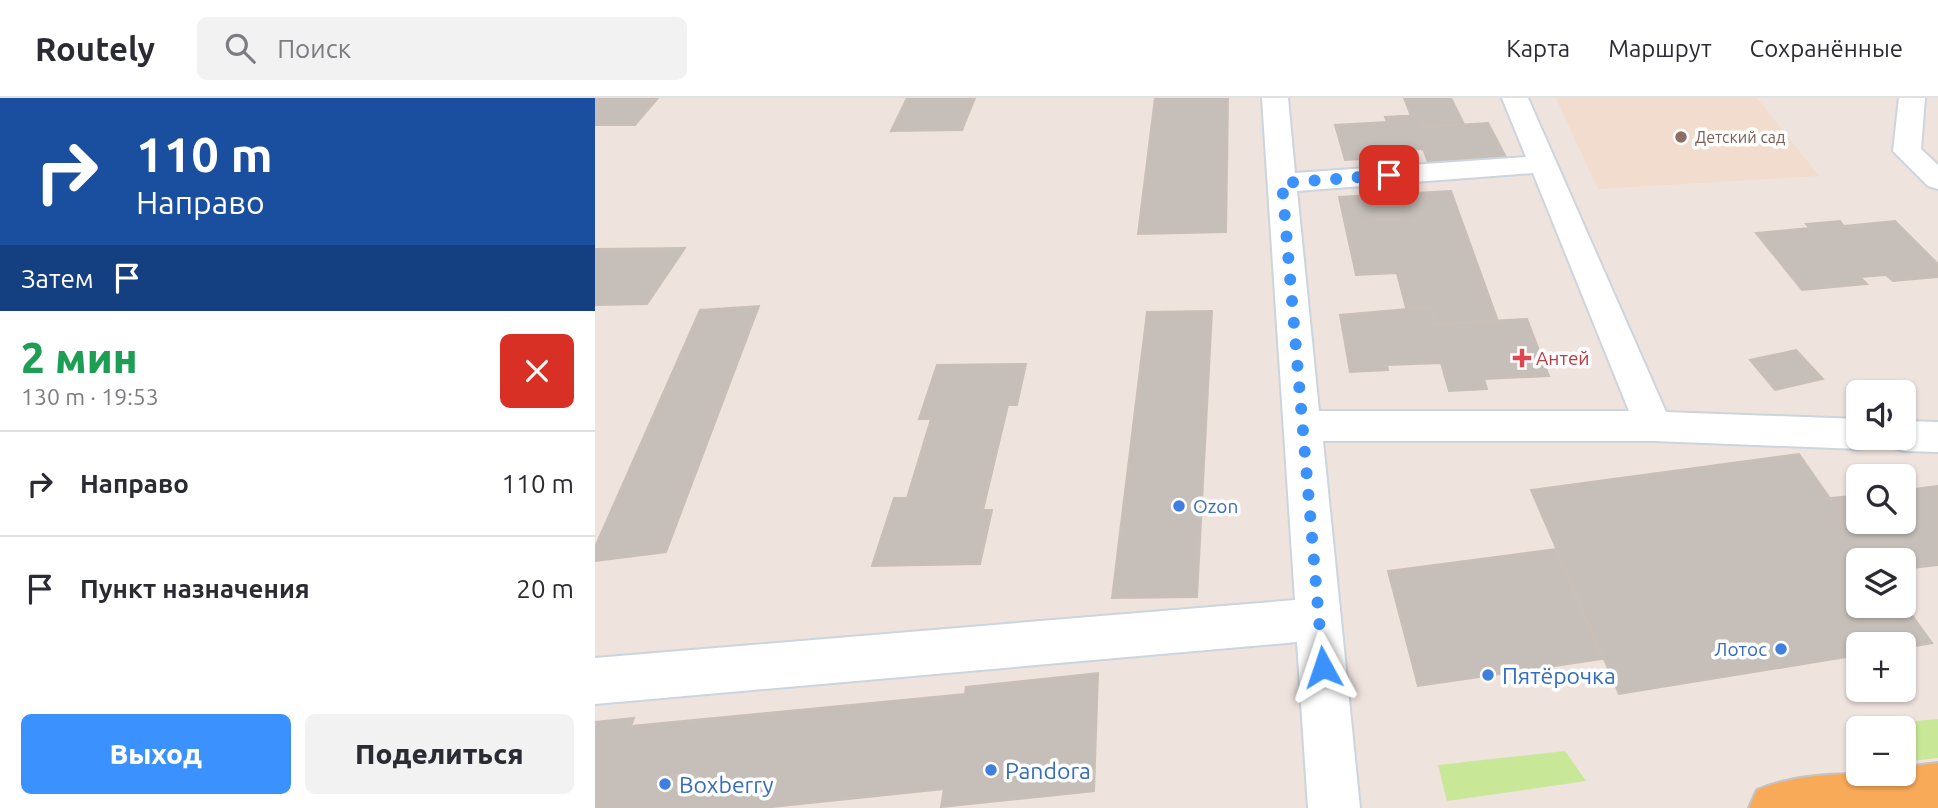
<!DOCTYPE html>
<html lang="ru">
<meta charset="utf-8">
<style>
body{margin:0;font-family:Ubuntu,sans-serif;background:#f2f2f3;color:#2b2b33;height:100vh;display:flex;flex-direction:column;font-size:26px;white-space:nowrap}
*{box-sizing:border-box;margin:0}
p{font-size:23px;color:#7c7c81}
.icon{flex:none;width:38px;height:38px;fill:none;stroke:currentColor;stroke-width:2;stroke-linecap:round;stroke-linejoin:round}
.map{position:relative;flex:1;overflow:hidden}
.side{display:flex;flex-direction:column;background:#fff;width:595px}
.side>*{flex:none}
.hud{background:#1a4fa0;color:#fff;overflow:hidden}
.tools{position:absolute;left:1251px;top:282px;display:grid;gap:14px}
.tools a{display:grid;place-items:center;width:70px;height:70px;border-radius:10px;background:#fff;box-shadow:0 2px 5px #0004;font-size:35px}
.pin{position:absolute;display:grid;place-items:center;width:60px;height:60px;color:#fff;margin:-30px;border-radius:14px;box-shadow:0 4px 10px #0006}
.me{position:absolute;width:77px;margin:-38px;rotate:355deg;stroke-linejoin:round;filter:drop-shadow(0 0 5px #0008)}
.turn{display:flex;align-items:center;gap:24px;height:147px;padding:0 21px;font-size:32px}
.turn .icon{width:91px;height:91px;stroke-width:2.5}
.turn b{display:block;font-size:49px;line-height:60px}
.then{display:flex;align-items:center;height:66px;padding:0 21px;background:#0003;gap:14px;font-size:26px}
.round{display:grid;place-items:center;flex:none;width:74px;height:74px;border-radius:10px;background:#f2f2f3}
.overview{display:flex;align-items:center;justify-content:space-between;height:119px;padding:0 21px}
h1{font-size:42px;font-weight:800;line-height:52px;color:#1e9e55}
.primary-button{display:flex;gap:14px;margin-top:auto;padding:14px 21px}
.primary-button a{flex:1;height:80px;border-radius:10px;background:#3b92ff;color:#fff;font-size:28px;font-weight:800;line-height:80px;text-align:center}
.primary-button a+a{background:#f2f2f3;color:#2b2b33}
ul{padding:0;list-style:none}
li{display:flex;align-items:center;gap:21px;height:105px;padding:0 21px;border-top:2px solid #e1e1e2}
li div{flex:1}
li b{display:block;font-size:26px}
li em{font-style:normal}
header{display:flex;align-items:center;gap:42px;box-sizing:border-box;height:98px;padding:0 35px;background:#fff;border-bottom:2px solid #e1e1e2}
header strong{font-size:33px}
nav{display:flex;gap:38px;margin-inline-start:auto;font-size:24px}
.search{width:490px;height:63px;background:#f2f2f3;display:flex;align-items:center;gap:18px;box-sizing:border-box;padding:0 24px;border-radius:10px;color:#7c7c81;font-size:26px}
main{display:flex;flex:1;min-height:0}
.map>svg:first-child{display:block}
</style>
<header>
<strong>Routely</strong>
<div class="search"><svg class="icon" aria-label="search" viewBox="0 0 24 24"><circle cx="10" cy="10" r="6"/><path d="M15 15l6 6"/></svg>Поиск</div>
<nav><a>Карта</a><a>Маршрут</a><a>Сохранённые</a></nav>
</header>
<main>
<section class="side">
<div class="hud">
<div class="turn"><svg class="icon" aria-label="right" viewBox="0 0 24 24"><path d="M7 20v-9h11M14 6l5 5-5 5"/></svg><div><b>110 m</b>Направо</div></div>
<div class="then">Затем<svg class="icon" aria-label="arrive" viewBox="0 0 24 24"><path d="M6 21V4h12l-3 4 3 4H6"/></svg></div>
</div>
<div class="overview"><div><h1>2 мин</h1><p>130 m · 19:53</p></div><a class="round" style="background:#d93025;color:#fff"><svg class="icon" aria-label="close" viewBox="0 0 24 24"><path d="M6 6l12 12M18 6L6 18"/></svg></a></div>
<ul>
<li><svg class="icon" aria-label="right" viewBox="0 0 24 24"><path d="M7 20v-9h11M14 6l5 5-5 5"/></svg><div><b>Направо</b></div><em>110 m</em></li>
<li><svg class="icon" aria-label="arrive" viewBox="0 0 24 24"><path d="M6 21V4h12l-3 4 3 4H6"/></svg><div><b>Пункт назначения</b></div><em>20 m</em></li>
</ul>
<div class="primary-button"><a>Выход</a><a>Поделиться</a></div>
</section>
<div class="map">
<svg width="1343" height="710" viewBox="0 0 1343 710">
<rect width="100%" height="100%" fill="#efe3de"/>
<path fill="#f1dccd" d="M 961,0 L 1162,0 L 1224,78 L 1003,91 Z"/>
<path fill="#c8e898" d="M 1343,621 L 1343,660 L 1316,663 L 1309,657 L 1309,630 L 1277,630 L 1274,627 Z
M 970,653 L 991,683 L 852,703 L 843,667 Z"/>
<path fill="#c6bfb9" stroke="#cabfb7" stroke-width="2" d="M 0,0 L 63,0 L 40,27 L 0,27 Z
M 312,0 L 380,0 L 367,32 L 296,33 Z
M 560,0 L 633,0 L 631,134 L 543,136 Z
M 809,0 L 856,0 L 869,26 L 828,29 L 823,17 L 816,18 Z
M 823,17 L 828,29 L 893,25 L 912,61 L 836,72 L 828,51 L 785,54 L 787,60 L 750,62 L 740,27 L 792,24 L 790,19 Z
M 856,93 L 903,223 L 840,226 L 835,209 L 811,210 L 802,175 L 761,177 L 744,99 Z
M 1245,123 L 1249,128 L 1300,123 L 1343,166 L 1343,179 L 1298,183 L 1291,177 L 1265,179 L 1272,186 L 1207,192 L 1161,135 L 1215,130 L 1211,126 Z
M 90,150 L 52,206 L 0,207 L 0,151 Z
M 164,208 L 71,454 L 0,463 L 0,449 L 105,212 Z
M 835,209 L 840,226 L 932,221 L 954,278 L 889,281 L 892,291 L 854,293 L 846,265 L 792,267 L 793,272 L 755,274 L 745,217 Z
M 617,213 L 602,499 L 517,500 L 552,214 Z
M 1201,252 L 1228,281 L 1180,292 L 1155,262 Z
M 431,266 L 422,307 L 413,307 L 388,412 L 397,412 L 385,466 L 277,468 L 299,400 L 312,400 L 336,321 L 324,321 L 342,267 Z
M 1204,356 L 1278,462 L 1264,462 L 1264,508 L 1309,506 L 1337,545 L 1309,550 L 1309,546 L 1264,546 L 1264,557 L 1024,596 L 936,392 Z
M 1343,388 L 1343,467 L 1309,471 L 1309,462 L 1278,462 L 1235,400 L 1264,397 L 1264,424 L 1309,424 L 1309,389 L 1311,392 Z
M 961,451 L 1007,561 L 823,588 L 793,473 Z
M 503,575 L 499,693 L 346,709 L 349,691 L 167,710 L 0,710 L 0,624 L 39,620 L 36,628 L 370,596 L 371,589 Z"/>
<g fill="none" stroke-linecap="round" stroke-linejoin="round">
<g stroke="#ccd4de" stroke-width="4">
<path id="minor" d="M 667,0 L 693,0 L 700,75 L 931,59 L 907,0 L 933,0 L 1071,314 L 1264,321 L 1264,340 L 1281,340 L 1277,347 L 1264,351 L 1059,343 L 728,343 L 765,710 L 713,710 L 702,544 L 0,606 L 0,560 L 700,502 ZM 938,75 L 1034,313 L 724,313 L 702,93 Z
M 1304,0 L 1330,0 L 1326,51 L 1343,67 L 1343,91 L 1333,88 L 1298,53 Z
M 1309,323 L 1343,324 L 1343,354 L 1309,353 L 1296,349 L 1291,340 L 1309,340 Z"/>
</g>
<g stroke="#c4c4c4" stroke-width="4">
<path id="major" d="M 1343,665 L 1343,710 L 1154,710 L 1162,692 C 1208,673 1261,676 1309,676 L 1309,669 Z"/>
</g>
<use href="#minor" fill="#fff" fill-rule="evenodd"/>
<use href="#major" fill="#f9aa59" fill-rule="evenodd"/>
</g>
<g fill="none" stroke-linecap="round" stroke-linejoin="round">
<path stroke="#3b92ff" stroke-width="12" stroke-dasharray="0 21.6" d="M 728,569 L 687,85 L 794,77"/>
</g>
<circle fill="#8d6e63" stroke="#fff" stroke-width="2.5" cx="1086" cy="39" r="7"/>
<path fill="#e0444e" stroke="#fff" stroke-width="2.5" d="M923.5 249.5h7v7h7v7h-7v7h-7v-7h-7v-7h7z"/>
<g fill="#3f7fe0" stroke="#fff" stroke-width="2.5">
<circle cx="584" cy="408" r="7"/>
<circle cx="1186" cy="551" r="7"/>
<circle cx="893" cy="577" r="7"/>
<circle cx="396" cy="672" r="7"/>
<circle cx="70" cy="686" r="7"/>
</g>
<g text-anchor="middle" dominant-baseline="central" stroke-width="7" stroke-linejoin="round" paint-order="stroke">
<g font-size="16" fill="#785e54" stroke="#fff" text-anchor="start">
<text x="1100" y="39">Детский сад</text>
</g>
<g font-size="19" fill="#be3a42" stroke="#fff" text-anchor="start">
<text x="941" y="260">Антей</text>
</g>
<g font-size="19" fill="#366cbe" stroke="#fff" text-anchor="start">
<text x="598" y="408">Ozon</text>
<text x="1172" y="551" text-anchor="end">Лотос</text>
</g>
<g font-size="23" fill="#366cbe" stroke="#fff" text-anchor="start">
<text x="907" y="577">Пятёрочка</text>
<text x="410" y="672">Pandora</text>
<text x="84" y="686">Boxberry</text>
</g>
</g>
</svg>
<div class="tools">
<a><svg class="icon" aria-label="sound" viewBox="0 0 24 24"><path d="M4 9h4l5-4v14l-5-4H4zM17 9q2 3 0 6"/></svg></a>
<a><svg class="icon" aria-label="search" viewBox="0 0 24 24"><circle cx="10" cy="10" r="6"/><path d="M15 15l6 6"/></svg></a>
<a><svg class="icon" aria-label="layers" viewBox="0 0 24 24"><path d="M12 4l9 5-9 5-9-5zM3 14l9 5 9-5"/></svg></a>
<a>+</a>
<a>−</a>
</div>
<div class="pin" style="left:794px;top:77px;background:#d93025"><svg class="icon" aria-label="arrive" viewBox="0 0 24 24"><path d="M6 21V4h12l-3 4 3 4H6"/></svg></div>
<svg class="me" style="left:728px;top:569px" viewBox="-20 -20 40 40"><path d="M0-17L14 15 0 8-14 15z" fill="#3b92ff" stroke="#fff" stroke-width="4"/></svg>
</div>
</main>
